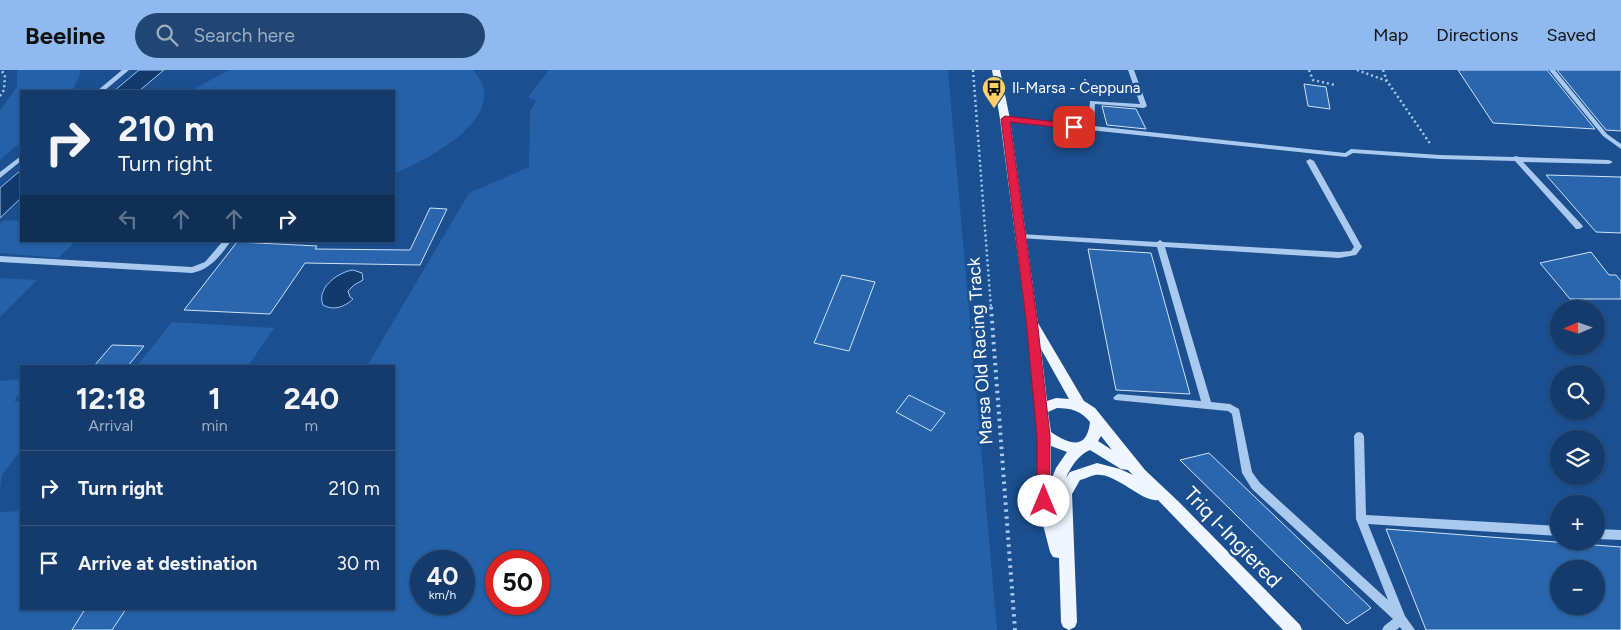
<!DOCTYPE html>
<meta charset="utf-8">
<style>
body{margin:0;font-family:Figtree,sans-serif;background:#214673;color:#f1f3f6;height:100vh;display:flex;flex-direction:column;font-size:19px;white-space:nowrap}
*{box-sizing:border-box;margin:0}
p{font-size:16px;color:#9dadc1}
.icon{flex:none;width:28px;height:28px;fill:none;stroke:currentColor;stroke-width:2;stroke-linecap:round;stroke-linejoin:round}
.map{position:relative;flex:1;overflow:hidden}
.details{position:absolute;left:20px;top:295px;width:375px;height:245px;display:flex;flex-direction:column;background:#143b6b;border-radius:0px;box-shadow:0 1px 4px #0004,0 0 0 1px #33557e}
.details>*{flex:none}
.guide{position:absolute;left:20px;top:20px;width:375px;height:152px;border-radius:0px;box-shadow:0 1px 4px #0004,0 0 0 1px #33557e;background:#143b6b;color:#f1f3f6;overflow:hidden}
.needle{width:32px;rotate:268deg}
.tools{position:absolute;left:1550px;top:230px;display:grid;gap:10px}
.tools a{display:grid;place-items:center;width:55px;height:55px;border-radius:50%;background:#143b6b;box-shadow:0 1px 4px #0004,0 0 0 1px #33557e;font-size:25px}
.speed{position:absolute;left:410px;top:480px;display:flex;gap:10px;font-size:25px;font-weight:700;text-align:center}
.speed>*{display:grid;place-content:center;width:65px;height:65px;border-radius:50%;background:#143b6b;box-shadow:0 1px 4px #0004,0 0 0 1px #33557e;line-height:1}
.speed small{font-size:12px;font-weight:400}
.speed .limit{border:8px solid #d22;background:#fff;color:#111}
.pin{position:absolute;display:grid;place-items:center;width:42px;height:42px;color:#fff;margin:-21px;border-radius:10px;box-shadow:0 2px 8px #0006}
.me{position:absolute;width:55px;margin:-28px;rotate:0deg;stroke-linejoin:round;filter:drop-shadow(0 0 4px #0008)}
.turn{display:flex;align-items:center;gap:18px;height:105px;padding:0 15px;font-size:22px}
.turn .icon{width:65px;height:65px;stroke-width:2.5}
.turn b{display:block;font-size:35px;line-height:42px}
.lanes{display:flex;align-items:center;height:48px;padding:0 15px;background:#0003;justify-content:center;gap:25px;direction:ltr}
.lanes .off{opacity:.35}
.eta{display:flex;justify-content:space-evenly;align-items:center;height:85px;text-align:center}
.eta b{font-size:30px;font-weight:700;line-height:35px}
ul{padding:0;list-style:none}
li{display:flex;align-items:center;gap:15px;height:75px;padding:0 15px;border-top:1px solid #33557e}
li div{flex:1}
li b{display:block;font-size:19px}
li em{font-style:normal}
header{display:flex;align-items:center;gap:30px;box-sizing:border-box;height:70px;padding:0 25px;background:#90b9f0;color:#111}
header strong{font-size:24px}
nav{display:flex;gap:28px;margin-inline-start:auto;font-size:18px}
.search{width:350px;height:45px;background:#214673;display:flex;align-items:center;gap:12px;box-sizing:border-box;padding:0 18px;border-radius:28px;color:#9dadc1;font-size:19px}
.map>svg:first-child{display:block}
</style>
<header>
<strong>Beeline</strong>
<div class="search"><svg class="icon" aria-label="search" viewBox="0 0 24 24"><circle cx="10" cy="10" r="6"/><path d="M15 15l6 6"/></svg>Search here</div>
<nav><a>Map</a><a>Directions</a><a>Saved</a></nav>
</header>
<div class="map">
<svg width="1621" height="560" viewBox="0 0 1621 560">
<rect width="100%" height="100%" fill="#1b4f8f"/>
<path fill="#2461a8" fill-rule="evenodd" d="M 17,0 L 80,0 L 80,5 L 72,21 L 21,21 L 21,72 L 0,90 L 0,40 L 17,17 Z
M 229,0 L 473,0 C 515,45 428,90 394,104 L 394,21 L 190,21 Z
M 549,0 L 948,0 L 997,560 L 0,560 L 0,442 L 21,441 L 21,539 L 394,539 L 394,296 L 367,296 L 469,123 L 529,97 L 530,41 L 536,31 L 528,27 ZM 421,491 L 464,491 L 464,534 L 421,534 ZM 496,491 L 539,491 L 539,534 L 496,534 Z
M 5,150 L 21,151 L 21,171 L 76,171 L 58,188 L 0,183 L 0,154 Z
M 0,208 L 37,210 L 0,247 Z
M 172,252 L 274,258 L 248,296 L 137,296 Z
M 21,309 L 21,321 L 14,331 L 21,331 L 21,380 L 2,405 L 0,420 L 0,311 Z"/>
<path fill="#123a6d" stroke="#9cc4f0" d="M 139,0 L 164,0 L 139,21 L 114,21 Z
M 21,100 L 21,128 L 0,148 L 0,118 Z
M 353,200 L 362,203 L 363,210 L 354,215 L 348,221 L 350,227 L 353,229 C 345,237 333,241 323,235 C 316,218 338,202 353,200 Z"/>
<path fill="#2a66ad" stroke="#cfe3fa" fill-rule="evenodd" d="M 1458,0 L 1547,0 L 1595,59 L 1493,53 Z
M 1557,0 L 1621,0 L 1621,61 L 1606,60 Z
M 1304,14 L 1326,17 L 1330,39 L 1308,36 Z
M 1102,36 L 1136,39 L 1146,59 L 1107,55 Z
M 1546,105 L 1621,107 L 1621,163 L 1596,162 Z
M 430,138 L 447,139 L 420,195 L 305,193 L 270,244 L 184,240 L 237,172 L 317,176 L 315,179 L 410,180 Z
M 1088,179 L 1151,183 L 1190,324 L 1116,320 Z
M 1591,182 L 1609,205 L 1616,205 L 1621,211 L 1621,229 L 1570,229 L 1540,193 Z
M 842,205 L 875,212 L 849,281 L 814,273 Z
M 112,275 L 144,276 L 128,296 L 94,296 Z
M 909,325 L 945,343 L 931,361 L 896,342 Z
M 1209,383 L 1371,538 L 1347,554 L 1180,390 Z
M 1386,459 L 1621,477 L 1621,560 L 1426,560 ZM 1559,499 L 1596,499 L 1596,536 L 1559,536 Z
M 85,539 L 126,539 L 112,560 L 72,560 Z"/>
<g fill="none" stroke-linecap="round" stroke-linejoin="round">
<path stroke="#a9c9ee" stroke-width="2.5" stroke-dasharray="2 3" stroke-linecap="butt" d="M 973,0 L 991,238
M 1309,0 L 1313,10 L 1335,15
M 1357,0 L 1387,11
M 1383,0 L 1387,11 L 1431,75
M 0,26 L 4,20 L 5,5 L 1,0"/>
<path stroke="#a9c9ee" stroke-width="4" stroke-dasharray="2.5 4.5" stroke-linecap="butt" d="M 991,237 L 1015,560"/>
<path fill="#a9c9ee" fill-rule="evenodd" d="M 122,0 L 129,0 L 104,21 L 97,21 Z
M 1128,0 L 1134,0 L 1147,36 L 1144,38 L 1095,34 L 1094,56 L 1345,83 L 1351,79 L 1440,85 L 1513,87 L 1516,86 L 1519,87 L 1609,90 L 1613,92 L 1609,94 L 1523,92 L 1582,155 L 1583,157 L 1579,159 L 1576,159 L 1515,91 L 1440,89 L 1353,83 L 1346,87 L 1005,51 L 1002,49 L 1005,47 L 1088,56 L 1090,31 L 1140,34 Z
M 1549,0 L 1555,0 L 1607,64 L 1621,74 L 1621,79 L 1603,66 Z
M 21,86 L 21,91 L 0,108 L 0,102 Z
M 1310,89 L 1314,91 L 1362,177 L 1356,185 L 1339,188 L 1165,177 L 1211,332 L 1230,334 L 1239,339 L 1252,402 L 1260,413 L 1388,530 L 1356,449 L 1354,366 L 1356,363 L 1359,362 L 1362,363 L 1364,366 L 1366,445 L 1559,456 L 1559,466 L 1368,454 L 1405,546 L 1415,560 L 1402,560 L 1400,557 L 1396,560 L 1382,560 L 1384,556 L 1393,549 L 1252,419 L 1242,403 L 1232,344 L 1228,341 L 1207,339 L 1115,330 L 1113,328 L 1115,326 L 1118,324 L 1201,331 L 1157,177 L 1020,168 L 1016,166 L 1020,164 L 1157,172 L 1160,170 L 1163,172 L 1339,182 L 1351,181 L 1354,177 L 1306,91 Z
M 223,171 L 231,171 C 220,186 211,199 192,203 L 0,192 L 0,186 L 192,197 L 205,192 Z
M 1596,459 L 1621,460 L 1621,470 L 1596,469 Z"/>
<path fill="#f0f6ff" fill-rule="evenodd" d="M 992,0 L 1000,0 L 1010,49 L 1038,253 L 1084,331 L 1095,338 L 1145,400 L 1180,433 L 1300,555 L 1302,560 L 1283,560 L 1158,430 C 1142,433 1116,402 1095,405 C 1090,406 1085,409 1080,410 L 1072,424 L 1077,552 L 1075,557 L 1069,560 L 1063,557 L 1061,552 L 1059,488 L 1053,487 L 1050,482 L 1037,431 L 1037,365 L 1026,249 L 1000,49 ZM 1041,279 L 1069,329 L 1056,328 L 1047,331 ZM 1057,338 C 1072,338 1081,341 1090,352 C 1087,380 1070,375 1051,362 L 1048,342 ZM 1101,366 L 1112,380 L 1098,371 ZM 1051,376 L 1067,382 L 1056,398 L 1051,410 ZM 1090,380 L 1121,399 L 1128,400 L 1133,405 L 1120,399 L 1097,393 L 1070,402 L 1066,408 C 1070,398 1079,384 1090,380 Z"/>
</g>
<path fill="#e11d48" stroke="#92132f" d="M 1005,46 L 1074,54 L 1078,57 L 1074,59 L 1010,52 L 1037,249 L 1050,366 L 1050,431 L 1048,435 L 1044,436 L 1039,435 L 1037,431 L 1037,366 L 1026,249 L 1001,49 Z"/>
<defs>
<g id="bus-pin" transform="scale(1.25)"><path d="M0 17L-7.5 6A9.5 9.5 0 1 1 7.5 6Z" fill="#ffd166" stroke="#1b4f8f"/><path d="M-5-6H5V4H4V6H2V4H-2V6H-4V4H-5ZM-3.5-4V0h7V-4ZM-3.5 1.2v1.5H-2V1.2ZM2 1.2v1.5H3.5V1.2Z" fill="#111"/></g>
</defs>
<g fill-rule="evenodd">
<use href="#bus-pin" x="994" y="18"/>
</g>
<g text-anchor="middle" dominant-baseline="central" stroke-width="5" stroke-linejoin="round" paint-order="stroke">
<g font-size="15" fill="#fff" stroke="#1b4f8f" text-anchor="start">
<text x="1012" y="18">Il-Marsa - Ċeppuna</text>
</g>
<g font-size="18" fill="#fff" stroke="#1b4f8f">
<text transform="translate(980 281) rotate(-94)">Marsa Old Racing Track</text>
</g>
<g font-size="21" fill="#fff" stroke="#1b4f8f">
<text transform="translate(1233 467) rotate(46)">Triq l-Ingiered</text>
</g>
</g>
</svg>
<div class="tools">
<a><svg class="needle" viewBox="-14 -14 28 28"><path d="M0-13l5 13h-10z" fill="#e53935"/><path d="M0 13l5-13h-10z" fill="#9dadc1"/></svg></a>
<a><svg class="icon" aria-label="search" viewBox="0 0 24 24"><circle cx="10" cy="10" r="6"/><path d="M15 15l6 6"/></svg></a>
<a><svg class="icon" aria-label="layers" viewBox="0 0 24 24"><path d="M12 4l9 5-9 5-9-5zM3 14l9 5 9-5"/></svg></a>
<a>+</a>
<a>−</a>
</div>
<div class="speed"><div>40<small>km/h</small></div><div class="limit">50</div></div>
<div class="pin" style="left:1074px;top:57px;background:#d93025"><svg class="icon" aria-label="arrive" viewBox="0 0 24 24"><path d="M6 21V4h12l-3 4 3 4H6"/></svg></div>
<svg class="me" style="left:1044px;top:431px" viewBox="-20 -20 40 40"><circle r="19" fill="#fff"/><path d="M0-13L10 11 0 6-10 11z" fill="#e11d48"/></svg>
<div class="guide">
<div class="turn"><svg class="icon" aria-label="right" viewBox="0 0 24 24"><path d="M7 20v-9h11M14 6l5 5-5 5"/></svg><div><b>210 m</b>Turn right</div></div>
<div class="lanes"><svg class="icon off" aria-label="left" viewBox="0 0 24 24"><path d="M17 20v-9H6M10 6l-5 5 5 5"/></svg><svg class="icon off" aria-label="ahead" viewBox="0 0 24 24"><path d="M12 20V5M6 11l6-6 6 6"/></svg><svg class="icon off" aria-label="ahead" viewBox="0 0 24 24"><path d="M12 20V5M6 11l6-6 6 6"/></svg><svg class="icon" aria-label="right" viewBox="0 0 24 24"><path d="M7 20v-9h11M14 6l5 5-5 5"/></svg></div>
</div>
<section class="details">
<div class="eta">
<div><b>12:18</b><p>Arrival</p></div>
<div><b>1</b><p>min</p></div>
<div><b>240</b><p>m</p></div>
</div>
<ul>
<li><svg class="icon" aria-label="right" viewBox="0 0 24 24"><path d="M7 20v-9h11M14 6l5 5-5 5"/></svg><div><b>Turn right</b></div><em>210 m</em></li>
<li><svg class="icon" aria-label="arrive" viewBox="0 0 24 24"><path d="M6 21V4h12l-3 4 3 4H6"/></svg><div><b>Arrive at destination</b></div><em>30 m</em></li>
</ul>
</section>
</div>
